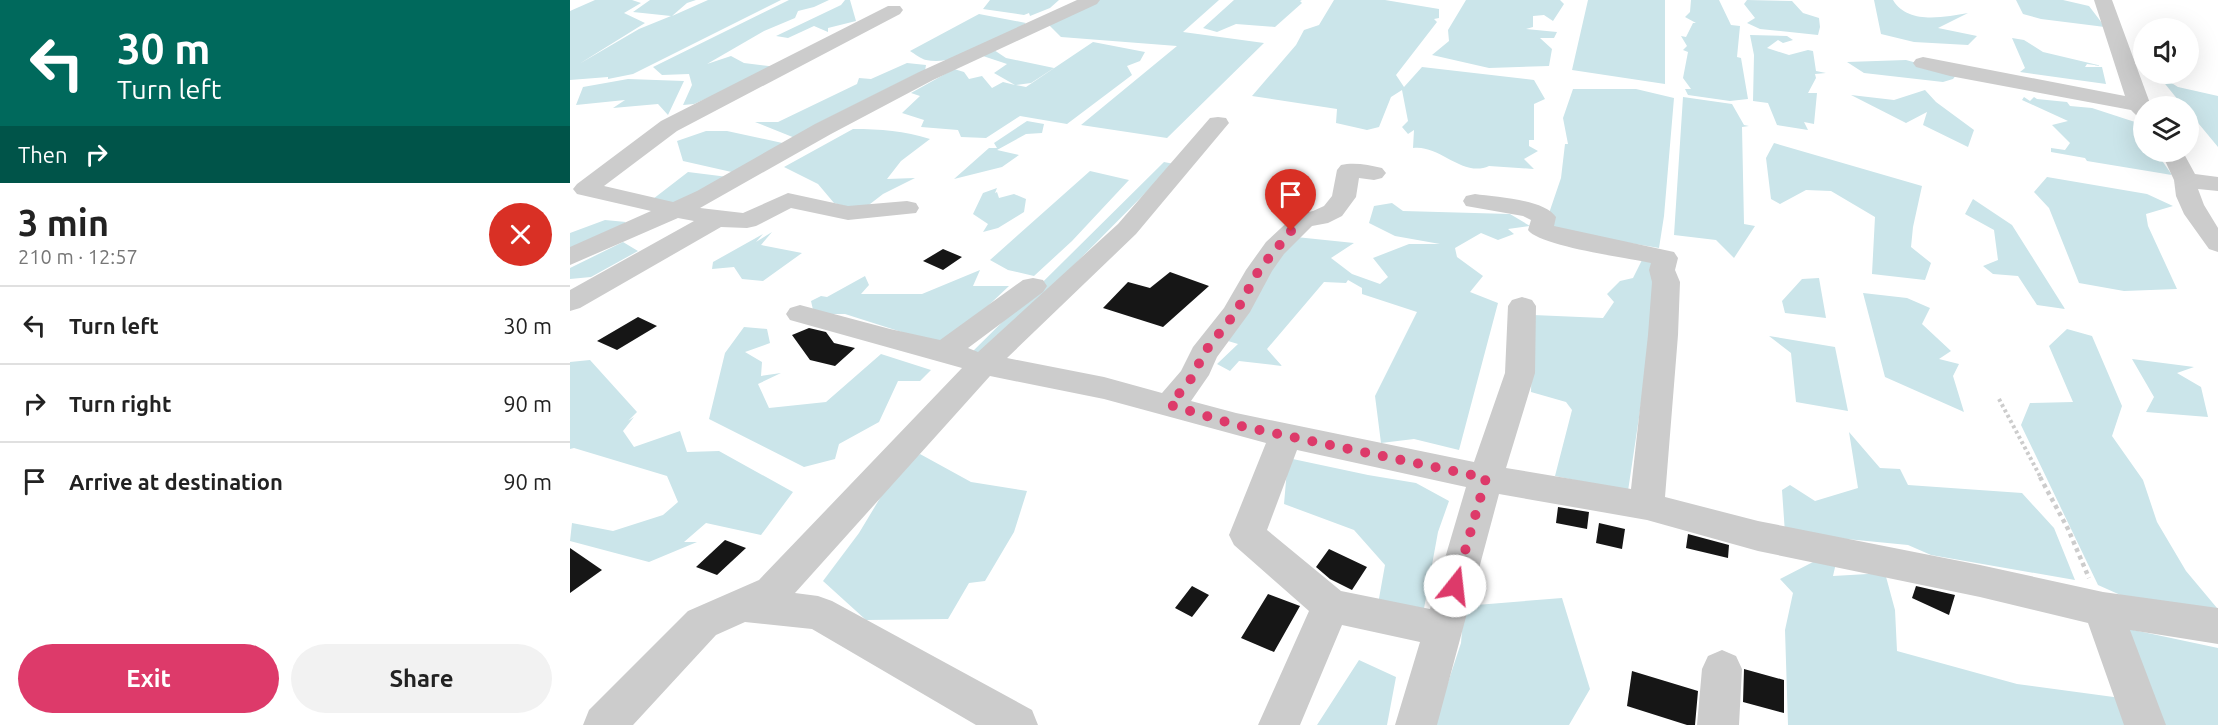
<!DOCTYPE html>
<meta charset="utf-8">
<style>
body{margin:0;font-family:Ubuntu,sans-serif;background:#f2f2f2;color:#222;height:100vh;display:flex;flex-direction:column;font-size:22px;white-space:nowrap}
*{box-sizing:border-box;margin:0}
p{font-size:20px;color:#767676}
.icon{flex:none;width:33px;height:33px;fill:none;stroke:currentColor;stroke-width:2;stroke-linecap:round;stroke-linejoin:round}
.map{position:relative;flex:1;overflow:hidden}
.details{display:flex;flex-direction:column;background:#fff;width:570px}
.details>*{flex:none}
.top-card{background:#00695c;color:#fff;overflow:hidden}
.fabs{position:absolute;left:1563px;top:18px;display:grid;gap:12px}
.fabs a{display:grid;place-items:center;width:66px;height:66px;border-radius:50%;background:#fff;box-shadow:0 6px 24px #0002;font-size:30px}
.pin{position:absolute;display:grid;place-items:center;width:51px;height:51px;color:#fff;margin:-62px -26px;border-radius:50% 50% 50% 0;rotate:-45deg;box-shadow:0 0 6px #0007}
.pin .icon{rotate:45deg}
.me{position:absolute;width:66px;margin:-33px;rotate:16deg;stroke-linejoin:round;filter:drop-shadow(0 0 4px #0008)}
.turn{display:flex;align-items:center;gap:21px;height:126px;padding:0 18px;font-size:27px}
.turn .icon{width:78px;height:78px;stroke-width:2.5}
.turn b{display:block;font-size:42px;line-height:51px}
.then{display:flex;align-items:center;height:57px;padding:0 18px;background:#0003;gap:12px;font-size:22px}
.round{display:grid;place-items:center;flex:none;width:63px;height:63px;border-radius:32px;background:#f2f2f2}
.summary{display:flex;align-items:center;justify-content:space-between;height:102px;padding:0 18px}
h1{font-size:36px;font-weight:600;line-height:45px}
.button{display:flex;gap:12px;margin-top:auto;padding:12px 18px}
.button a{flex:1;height:69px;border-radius:36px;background:#dd3a6a;color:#fff;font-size:24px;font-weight:600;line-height:69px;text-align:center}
.button a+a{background:#f2f2f2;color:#222}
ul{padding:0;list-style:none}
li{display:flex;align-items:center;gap:18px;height:78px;padding:0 18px;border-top:2px solid #e0e0e0}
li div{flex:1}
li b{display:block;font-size:22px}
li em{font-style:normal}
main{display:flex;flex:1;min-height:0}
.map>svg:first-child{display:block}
</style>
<main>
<section class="details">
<div class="top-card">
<div class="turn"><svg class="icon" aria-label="left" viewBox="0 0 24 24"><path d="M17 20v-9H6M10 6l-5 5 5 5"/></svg><div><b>30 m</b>Turn left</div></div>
<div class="then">Then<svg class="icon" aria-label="right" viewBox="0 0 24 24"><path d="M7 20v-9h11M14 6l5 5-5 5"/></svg></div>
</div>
<div class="summary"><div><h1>3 min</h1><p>210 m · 12:57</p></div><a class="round" style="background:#d93025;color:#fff"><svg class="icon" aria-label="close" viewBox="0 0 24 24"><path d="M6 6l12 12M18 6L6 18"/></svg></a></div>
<ul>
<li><svg class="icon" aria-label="left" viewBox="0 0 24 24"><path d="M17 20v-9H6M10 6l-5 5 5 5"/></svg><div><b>Turn left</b></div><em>30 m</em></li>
<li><svg class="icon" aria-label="right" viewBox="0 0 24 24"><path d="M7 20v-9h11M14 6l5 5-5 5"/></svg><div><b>Turn right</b></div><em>90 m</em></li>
<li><svg class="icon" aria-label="arrive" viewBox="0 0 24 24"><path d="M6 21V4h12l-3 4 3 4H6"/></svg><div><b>Arrive at destination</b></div><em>90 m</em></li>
</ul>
<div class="button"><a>Exit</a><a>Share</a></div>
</section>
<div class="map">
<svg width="1648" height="725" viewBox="0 0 1648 725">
<rect width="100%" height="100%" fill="#fff"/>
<path fill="#cbe5ea" d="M 25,0 L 62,0 L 71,3 L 54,13 L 75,23 L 9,64 L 69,29 L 101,16 L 63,12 L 80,0 L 126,0 L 117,3 L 102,16 L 138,0 L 211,0 L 63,74 L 38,79 L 38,77 L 0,80 L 0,11 Z
M 219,0 L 259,0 L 244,7 L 228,11 L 225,18 L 194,31 L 137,64 L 161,56 L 174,63 L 207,67 L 124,104 L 113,105 L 122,85 L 119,74 L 92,75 L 83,67 Z
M 275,0 L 280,0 L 286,21 L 258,28 L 258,32 L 244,26 L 218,38 L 206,36 L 271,5 Z
M 420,0 L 489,0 L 480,8 L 460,16 L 459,13 L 454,15 L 413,9 Z
M 525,0 L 649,0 L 613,32 L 694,43 L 597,138 L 511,125 L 607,46 L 491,37 L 477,23 Z
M 664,0 L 732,0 L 730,1 L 732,3 L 705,27 L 666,24 L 647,32 L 633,28 Z
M 764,0 L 815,0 L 869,9 L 869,18 L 864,19 L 867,22 L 826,75 L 834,87 L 852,67 L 964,80 L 975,99 L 964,104 L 964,140 L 959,140 L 959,146 L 968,151 L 954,159 L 964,169 L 919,166 C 893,178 869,144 843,148 L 844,130 L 838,134 L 832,127 L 838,121 L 832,90 L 821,97 L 809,127 L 797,130 L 766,123 L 767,109 L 682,96 L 726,45 L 734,30 L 749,25 Z
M 896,0 L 990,0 L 994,4 L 983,21 L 974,15 L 963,16 L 963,27 L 956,29 L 987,32 L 984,38 L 970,38 L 982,49 L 979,66 L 919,68 L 862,55 L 879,41 L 878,30 Z
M 1018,0 L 1095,0 L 1095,84 L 1002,70 Z
M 1121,0 L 1149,0 L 1161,25 L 1170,26 L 1167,57 L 1171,58 L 1178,99 L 1160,101 L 1118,95 L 1115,89 L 1121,89 L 1113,78 L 1118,52 L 1113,50 L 1117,46 L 1111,36 L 1116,37 L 1123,23 L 1126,23 L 1115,17 L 1120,12 Z
M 1177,0 L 1222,1 L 1233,13 L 1249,18 L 1250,27 L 1248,35 L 1190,29 L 1177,23 L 1185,18 L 1174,4 Z
M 1304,0 L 1323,0 C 1338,25 1374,17 1398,13 L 1368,28 L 1407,36 L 1398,45 L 1344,42 L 1311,34 Z
M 1446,0 L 1493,0 L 1519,6 L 1535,27 L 1471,19 L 1453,14 Z
M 409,14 L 456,23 C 431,41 387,66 356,60 C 351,59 345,54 340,51 Z
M 1180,35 L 1217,36 L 1223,40 L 1213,43 L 1208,40 L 1197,48 L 1219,55 L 1238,50 L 1243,51 L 1246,71 L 1256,73 L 1245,74 L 1246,78 L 1238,93 L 1247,93 L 1244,124 L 1234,122 L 1238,130 L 1207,125 L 1198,103 L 1183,101 L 1184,55 Z
M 1442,38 L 1454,40 L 1473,52 L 1532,66 L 1517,64 L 1515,67 L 1532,67 L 1536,84 L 1450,72 L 1455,68 Z
M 523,42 L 575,52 L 570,61 L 557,66 L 562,75 L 497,124 L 450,116 L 416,138 L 391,137 L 388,130 L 351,127 L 354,120 L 332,113 L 350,96 L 341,93 L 384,69 L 394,72 L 399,79 L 412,76 L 422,88 L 433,82 L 445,85 L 424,73 L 437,64 L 410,55 L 424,50 L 436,58 L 484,68 L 461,83 L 446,85 L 456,87 Z
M 1336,60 L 1387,74 L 1383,79 L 1373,82 L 1294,73 L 1277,62 Z
M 337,63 L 356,65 L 355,71 L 230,140 L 185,122 L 208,122 L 287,84 L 289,78 L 301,79 Z
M 1587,74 L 1608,87 L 1648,96 L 1648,147 L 1619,112 L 1618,106 L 1613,106 Z
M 58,79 L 114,81 L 98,115 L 88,104 L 43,108 L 55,100 L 6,105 L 13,87 Z
M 1003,89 L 1066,89 L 1104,98 L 1094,216 L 1089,248 L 984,230 L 976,222 L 991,178 L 995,144 L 998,144 L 993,118 Z
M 1355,90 L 1366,102 L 1404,130 L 1398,147 L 1353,125 L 1357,112 L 1336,123 L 1281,95 L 1324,100 Z
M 1113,97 L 1162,104 L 1174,125 L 1179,126 L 1172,127 L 1174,224 L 1185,226 L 1164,258 L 1146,240 L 1104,235 Z
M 1454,97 L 1460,101 L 1464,97 L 1467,99 L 1497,102 L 1500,106 L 1522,108 L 1568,123 L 1573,134 L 1574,152 L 1586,152 L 1602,175 L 1517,161 L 1515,158 L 1481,152 L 1481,148 L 1495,150 L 1500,143 L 1482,125 L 1498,121 L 1452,100 Z
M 457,121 L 474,124 L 472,133 L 456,134 L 427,150 L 449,155 L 432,167 L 384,179 L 419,148 L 427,148 L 424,143 Z
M 283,129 C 311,129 334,131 360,139 L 331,161 L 317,179 L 345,178 L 313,194 L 291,211 L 264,203 L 248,184 L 214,167 Z
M 136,131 L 157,131 L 217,144 L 166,173 L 113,161 L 107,141 Z
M 1204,143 L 1352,186 L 1343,227 L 1341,247 L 1361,263 L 1355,280 L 1302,274 L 1305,217 L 1261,191 L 1236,190 L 1210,204 L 1201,199 L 1196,158 Z
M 594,162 L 604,164 L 408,362 L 397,357 Z
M 520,171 L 559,180 L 502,241 L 464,276 L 438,270 L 420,260 Z
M 118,172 L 158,177 L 111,205 L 83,199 Z
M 1477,177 L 1577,194 L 1603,206 L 1576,214 L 1578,226 L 1607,289 L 1554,291 L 1509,283 L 1479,208 L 1464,192 Z
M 427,188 L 425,193 L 427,192 L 429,198 L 444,194 L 456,199 L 454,212 L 428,228 L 413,232 L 418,224 L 403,214 L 413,193 Z
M 1403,199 L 1442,225 L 1495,309 L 1467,305 L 1448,276 L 1423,274 L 1413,266 L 1428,260 L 1424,230 L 1395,214 Z
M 822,203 L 833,211 L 940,214 L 960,226 L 938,229 L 944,234 L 928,240 L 911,233 L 885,248 L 887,257 L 913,276 L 900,292 L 928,303 L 889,450 L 844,439 L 811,443 L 805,396 L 847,312 L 792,294 L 792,288 L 778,280 L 776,283 L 754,282 L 697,349 L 712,366 L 669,361 L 660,371 L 647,364 L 668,344 L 658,341 L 705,248 L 726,237 L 784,243 L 761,258 L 782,274 L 810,284 L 818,277 L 803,258 L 839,244 L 870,244 L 825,236 L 799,223 L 804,206 Z
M 35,220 L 56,222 L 21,247 L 0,256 L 0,233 Z
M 202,232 L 191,245 L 232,253 L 193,281 L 172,279 L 164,267 L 142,269 L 143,262 L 193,234 L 186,242 Z
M 53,242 L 68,251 L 21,277 L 0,279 L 0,268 Z
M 1074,256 L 1086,257 L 1075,377 L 1058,491 L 985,476 L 1002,410 L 996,402 L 961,392 L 963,315 L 1033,318 L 1044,302 L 1037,294 L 1050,281 L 1063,278 Z
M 410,270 L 403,286 L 439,286 L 383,339 L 363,342 L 275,314 L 244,314 L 241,301 L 251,296 L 257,297 L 295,276 L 299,285 L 291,294 L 352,294 Z
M 1249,278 L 1256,318 L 1215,313 L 1212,301 L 1232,279 Z
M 1293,293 L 1337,298 L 1360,308 L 1352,324 L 1381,351 L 1369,359 L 1389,364 L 1383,376 L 1394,412 L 1315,377 Z
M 174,327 L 197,329 L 200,343 L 175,352 L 192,362 L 191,376 L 211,373 L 188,384 L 199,408 L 256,402 L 311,354 L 361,370 L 350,381 L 328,381 L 309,422 L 269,444 L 265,459 L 234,467 L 139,419 L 155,353 Z
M 1497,329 L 1522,336 L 1552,406 L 1542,436 L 1573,480 L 1587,522 L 1616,571 L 1647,608 L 1593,614 L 1528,585 L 1451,425 L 1460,403 L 1503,402 L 1479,346 Z
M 1199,336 L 1265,347 L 1278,411 L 1226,402 L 1221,353 Z
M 1562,359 L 1624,367 L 1607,373 L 1631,387 L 1638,417 L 1576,412 L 1584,397 Z
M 20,360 L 67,412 L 58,421 L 64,417 L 53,431 L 64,447 L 110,431 L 117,452 L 149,451 L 223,492 L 191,535 L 136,523 L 114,542 L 127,542 L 79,562 L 0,541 L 2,523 L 43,531 L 93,515 L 108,502 L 97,476 L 4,448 L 0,449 L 0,362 Z
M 1279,432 L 1310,468 L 1330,469 L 1338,485 L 1452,493 L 1484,528 L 1505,580 L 1361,555 L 1338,545 L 1215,533 L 1212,490 L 1220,485 L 1245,501 L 1288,488 Z
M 350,454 L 401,482 L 457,491 L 444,532 L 415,581 L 399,583 L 378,619 L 296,620 L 253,581 L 289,533 L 324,475 Z
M 718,458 L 798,475 L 846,483 L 879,501 L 868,532 L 853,614 L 808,604 L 815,565 L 784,530 L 714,504 Z
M 1243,562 L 1266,563 L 1263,576 L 1315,573 L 1325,610 L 1327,651 L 1447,684 L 1551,698 L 1558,725 L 1218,725 L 1215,630 L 1223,593 L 1210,579 Z
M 992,598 L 1020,689 L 999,725 L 864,725 L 891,643 L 894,606 Z
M 1554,628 L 1648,648 L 1648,725 L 1588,725 Z
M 789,660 L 826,677 L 817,725 L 747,725 Z"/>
<path fill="#161616" d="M 373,249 L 392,257 L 373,270 L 353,261 Z
M 600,272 L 639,286 L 593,327 L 533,308 L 558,282 L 580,288 Z
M 68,317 L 87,326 L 47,350 L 27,341 Z
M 239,328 L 256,332 L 264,343 L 285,348 L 265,366 L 240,360 L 222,335 Z
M 988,507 L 1019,512 L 1017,529 L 986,523 Z
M 1029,523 L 1055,529 L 1052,549 L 1026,543 Z
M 1118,534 L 1159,545 L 1158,558 L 1116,548 Z
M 155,540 L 176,548 L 147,575 L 126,567 Z
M 0,548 L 32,570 L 0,593 Z
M 759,549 L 797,567 L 782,590 L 760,579 L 746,567 Z
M 622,586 L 639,595 L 622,617 L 605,608 Z
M 1346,586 L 1385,595 L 1379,615 L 1342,598 Z
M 698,594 L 730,606 L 704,652 L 671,638 Z
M 1174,669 L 1214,680 L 1214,713 L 1173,702 Z
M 1062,671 L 1128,691 L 1125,725 L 1117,725 L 1057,706 Z"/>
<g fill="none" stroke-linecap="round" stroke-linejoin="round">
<path stroke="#ccc" stroke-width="4" stroke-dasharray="3 3" stroke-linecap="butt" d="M 1429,399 L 1471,478"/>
<path stroke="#ccc" stroke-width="4.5" stroke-dasharray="4 4" stroke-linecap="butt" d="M 1470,477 L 1498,529 L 1519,578"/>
<path fill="#ccc" fill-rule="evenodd" d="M 507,0 L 530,0 L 527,4 L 363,80 L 261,134 L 130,208 L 173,213 L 218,193 L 278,206 L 337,201 L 346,203 L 349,208 L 346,213 L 278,220 L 221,208 L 186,226 L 177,228 L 151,227 L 10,308 L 0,311 L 0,290 L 124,221 L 108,218 L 0,265 L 0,247 L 81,211 L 7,194 L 3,189 L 7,184 L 91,121 L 318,6 L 330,6 L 333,10 L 330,14 L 107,131 L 34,186 L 103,202 L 127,191 L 245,124 L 349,72 Z
M 1524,0 L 1542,0 L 1581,106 L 1574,106 L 1574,118 L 1567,116 L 1561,110 L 1380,76 L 1346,67 L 1343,63 L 1346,59 L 1353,57 L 1555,96 Z
M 648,117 L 656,118 L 659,123 L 566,234 L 437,358 L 534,377 L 592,393 L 611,371 L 623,347 L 654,308 L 676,270 L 696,242 L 725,215 L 743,211 L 754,206 L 762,196 L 767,170 L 771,165 C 784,162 799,165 812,168 L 816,173 L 812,178 L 804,180 L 789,178 L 786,197 L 772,216 L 758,223 L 742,226 L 714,254 L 702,271 L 680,312 L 647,357 L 639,375 L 621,401 L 666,413 L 904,462 L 935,373 L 938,306 L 942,300 L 952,297 L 962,300 L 966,306 L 965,373 L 936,468 L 1061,489 L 1078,335 L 1082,282 L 1079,270 L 1081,263 C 1058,258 969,246 958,230 L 961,220 L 953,216 L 896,206 L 893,201 L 896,196 L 905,194 C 926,197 974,199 986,217 L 984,226 L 1104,252 L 1108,258 L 1105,270 L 1110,282 L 1108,335 L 1095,497 L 1188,521 L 1410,565 L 1533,592 L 1648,608 L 1648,644 L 1560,630 L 1596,725 L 1554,725 L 1518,623 L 1410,597 L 1188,551 L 1077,520 L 929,494 L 867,725 L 825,725 L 850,642 L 772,625 L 730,725 L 688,725 L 739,611 L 664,545 L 659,535 L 696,443 L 534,399 L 420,376 L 225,593 L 248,596 L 262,601 L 462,710 L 468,725 L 406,725 L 242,629 L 175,622 L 146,635 L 63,725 L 13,725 L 19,710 L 118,611 L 189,580 L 392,368 L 220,320 L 216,314 L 220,308 L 230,305 L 320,329 L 370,340 L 453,280 L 463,278 L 473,280 L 477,286 L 473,292 L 398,348 L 408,352 L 548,224 L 640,118 ZM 727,450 L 896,487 L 860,609 L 771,591 L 697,530 Z
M 1591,152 L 1613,152 L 1625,174 L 1648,177 L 1648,191 L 1628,189 L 1634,205 L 1648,228 L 1648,252 L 1639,249 L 1614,214 L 1606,196 L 1604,180 Z
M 1152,650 L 1166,656 L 1172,669 L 1169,725 L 1127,725 L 1132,669 L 1138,656 Z"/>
</g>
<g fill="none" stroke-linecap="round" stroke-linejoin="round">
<path stroke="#dd3a6a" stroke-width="10" stroke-dasharray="0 18" d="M 721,231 L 689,270 L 666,312 L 633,354 L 624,375 L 600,405 L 666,425 L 916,478 L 885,586"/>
</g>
</svg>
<div class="fabs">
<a><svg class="icon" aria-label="sound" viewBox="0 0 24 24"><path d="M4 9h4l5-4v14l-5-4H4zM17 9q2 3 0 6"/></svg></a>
<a><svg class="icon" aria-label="layers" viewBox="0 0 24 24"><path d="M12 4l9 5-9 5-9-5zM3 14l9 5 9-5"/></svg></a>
</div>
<div class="pin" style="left:721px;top:231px;background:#d93025"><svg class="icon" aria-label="arrive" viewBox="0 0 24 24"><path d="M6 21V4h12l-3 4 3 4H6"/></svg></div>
<svg class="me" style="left:885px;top:586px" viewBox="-20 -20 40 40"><circle r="19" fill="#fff"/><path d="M0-13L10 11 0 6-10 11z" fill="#dd3a6a"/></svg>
</div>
</main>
